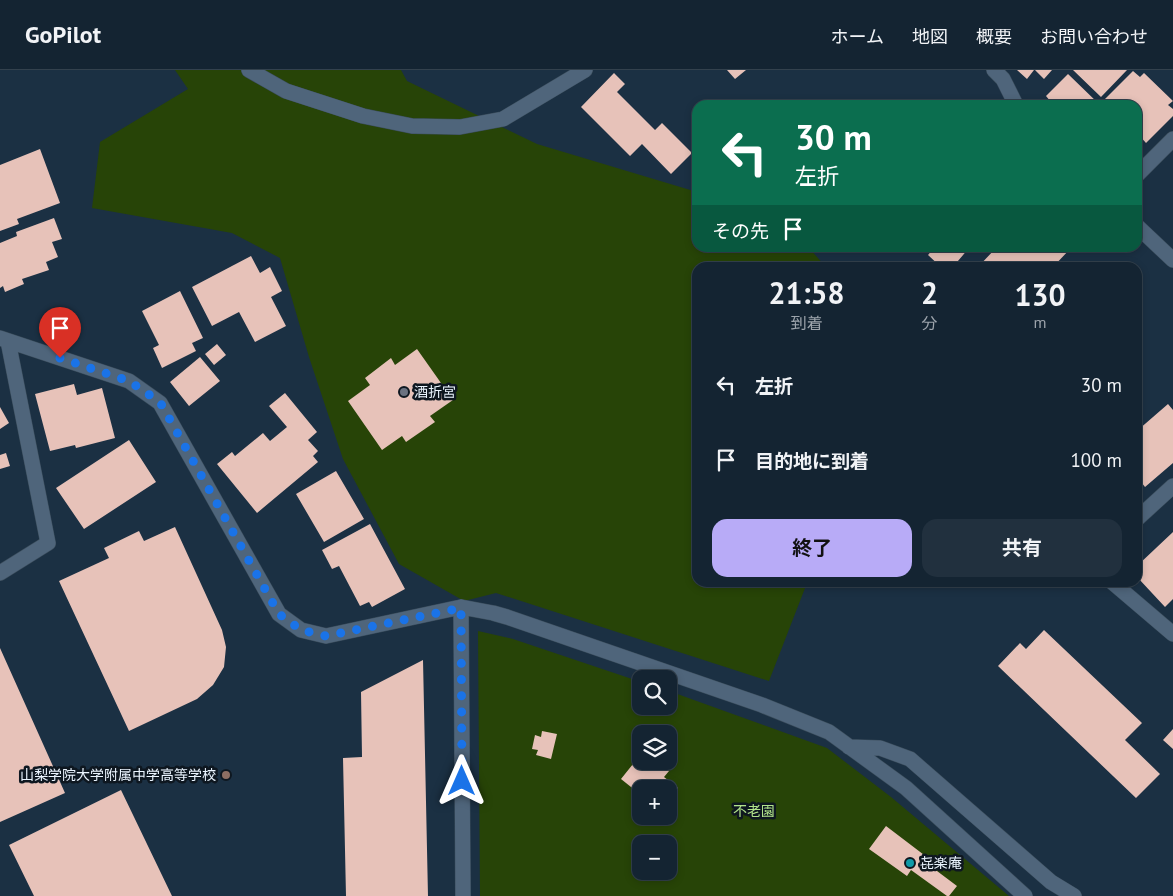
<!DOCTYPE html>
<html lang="ja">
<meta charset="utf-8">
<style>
body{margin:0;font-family:"PT Sans","Noto Sans JP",sans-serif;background:#21303e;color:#f1f3f6;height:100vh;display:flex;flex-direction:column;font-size:19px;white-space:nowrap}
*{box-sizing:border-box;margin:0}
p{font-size:16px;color:#9da4ac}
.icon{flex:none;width:28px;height:28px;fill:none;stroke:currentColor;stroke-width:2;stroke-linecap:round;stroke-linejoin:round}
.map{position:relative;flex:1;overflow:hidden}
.panel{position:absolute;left:692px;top:192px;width:450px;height:325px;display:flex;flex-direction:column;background:#142432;border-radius:15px;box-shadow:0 2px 8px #0003,0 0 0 1px #33414d}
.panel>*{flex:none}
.banner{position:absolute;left:692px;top:30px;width:450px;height:152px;border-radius:15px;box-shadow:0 2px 8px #0003,0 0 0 1px #33414d;background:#0b6e4f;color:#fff;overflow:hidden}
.buttons{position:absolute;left:632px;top:600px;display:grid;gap:10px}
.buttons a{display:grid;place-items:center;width:45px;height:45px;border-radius:10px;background:#142432;box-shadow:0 2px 8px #0003,0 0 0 1px #33414d;font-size:25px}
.pin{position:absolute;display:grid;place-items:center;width:42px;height:42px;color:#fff;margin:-51px -21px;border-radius:50% 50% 50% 0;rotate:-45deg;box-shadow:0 0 5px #0007}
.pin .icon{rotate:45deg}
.me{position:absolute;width:55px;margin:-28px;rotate:0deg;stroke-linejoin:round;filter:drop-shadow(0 0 4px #0008)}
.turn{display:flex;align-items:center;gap:18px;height:105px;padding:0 20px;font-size:22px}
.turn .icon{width:65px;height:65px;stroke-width:2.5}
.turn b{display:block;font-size:35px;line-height:42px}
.then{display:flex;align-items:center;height:48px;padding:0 20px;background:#0003;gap:10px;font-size:19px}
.eta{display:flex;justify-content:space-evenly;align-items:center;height:85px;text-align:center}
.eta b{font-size:30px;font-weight:700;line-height:35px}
.button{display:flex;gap:10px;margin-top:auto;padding:10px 20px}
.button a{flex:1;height:58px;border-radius:15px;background:#b8abf7;color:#111;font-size:20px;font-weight:700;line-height:58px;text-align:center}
.button a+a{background:#21303e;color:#f1f3f6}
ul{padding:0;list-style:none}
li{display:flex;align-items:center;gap:15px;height:75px;padding:0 20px}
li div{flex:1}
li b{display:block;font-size:19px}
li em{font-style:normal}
header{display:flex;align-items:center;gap:30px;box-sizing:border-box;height:70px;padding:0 25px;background:#142432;border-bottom:1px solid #33414d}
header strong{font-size:24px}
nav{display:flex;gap:28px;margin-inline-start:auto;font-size:18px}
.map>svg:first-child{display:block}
</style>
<header>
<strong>GoPilot</strong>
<nav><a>ホーム</a><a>地図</a><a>概要</a><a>お問い合わせ</a></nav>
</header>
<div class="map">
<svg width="1173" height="826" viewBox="0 0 1173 826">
<rect width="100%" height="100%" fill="#1b3043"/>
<path fill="#274407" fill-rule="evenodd" d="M 175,0 L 401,0 L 407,11 L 537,74 L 697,122 L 698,178 L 809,178 L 826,197 L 698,198 L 698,512 L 807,513 L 769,611 L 496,523 L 464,531 L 399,494 L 343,389 L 309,287 L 280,188 L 232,163 L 92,138 L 100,72 L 188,19 Z
M 478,561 L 513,569 L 641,612 L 641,636 L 669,636 L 669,621 L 827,678 L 891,727 L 1009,826 L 480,826 ZM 641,664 L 669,664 L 669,691 L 641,691 ZM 641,719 L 669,719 L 669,746 L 641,746 ZM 641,774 L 669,774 L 669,801 L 641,801 Z"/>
<path fill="#e7c2b9" d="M 727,0 L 746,0 L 735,9 Z
M 1017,0 L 1034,0 L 1027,9 Z
M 1035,0 L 1052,0 L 1044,9 Z
M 1073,0 L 1127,0 L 1101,27 Z
M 1133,1 L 1140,7 L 1144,3 L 1173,31 L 1168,35 L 1173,39 L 1173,46 L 1146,73 L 1138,64 L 1138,35 L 1109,35 L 1104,30 Z
M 614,3 L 625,14 L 617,22 L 655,60 L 662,53 L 692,83 L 671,104 L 642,74 L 630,86 L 581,37 Z
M 1068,4 L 1100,35 L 1048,35 L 1051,32 L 1046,26 Z
M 40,79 L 60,133 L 17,149 L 19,154 L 0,161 L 0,95 Z
M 54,148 L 62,169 L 52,172 L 58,187 L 46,192 L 49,200 L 22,209 L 24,214 L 5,222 L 3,216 L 0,218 L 0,173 L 17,166 L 16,162 Z
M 934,178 L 969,178 L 952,198 L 942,198 L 928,185 Z
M 996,178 L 1071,178 L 1052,198 L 977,198 Z
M 251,186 L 260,203 L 270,197 L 282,221 L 271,227 L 286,256 L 255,272 L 239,242 L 212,256 L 192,217 Z
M 180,221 L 203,268 L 192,273 L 196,281 L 162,298 L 153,278 L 159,275 L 142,241 Z
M 217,274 L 226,285 L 214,295 L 205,284 Z
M 417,279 L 453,330 L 430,346 L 435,352 L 406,372 L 402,366 L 382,380 L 348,331 L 370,315 L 365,308 L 391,288 L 395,295 Z
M 200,287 L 220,311 L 189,336 L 170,312 Z
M 74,314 L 77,325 L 102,318 L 115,368 L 76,378 L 75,375 L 50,381 L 35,324 Z
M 285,323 L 317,362 L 308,370 L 318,381 L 313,386 L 318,392 L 257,443 L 217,394 L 232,382 L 235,386 L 263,363 L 270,371 L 287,357 L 269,336 Z
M 1168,334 L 1173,340 L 1173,393 L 1145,417 L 1138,408 L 1138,360 Z
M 0,337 L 9,353 L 0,359 Z
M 129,370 L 156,412 L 84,459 L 56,418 Z
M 6,383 L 10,396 L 0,399 L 0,385 Z
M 336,401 L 364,449 L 324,472 L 296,424 Z
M 370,454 L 405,519 L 372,537 L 369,532 L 360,536 L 339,496 L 332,499 L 322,480 Z
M 175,457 L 222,560 L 226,577 L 224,597 L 213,615 L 197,629 L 129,661 L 59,511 L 109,488 L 104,478 L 139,461 L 144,471 Z
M 1173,462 L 1173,529 L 1165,537 L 1138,508 L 1138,495 Z
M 1044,560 L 1142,653 L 1125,670 L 1160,704 L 1136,728 L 998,596 L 1020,573 L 1026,579 Z
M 0,578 L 65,723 L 0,752 Z
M 423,590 L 428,826 L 346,826 L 343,688 L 362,687 L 361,622 Z
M 1173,659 L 1173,679 L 1163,670 Z
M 542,661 L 557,664 L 551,689 L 536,685 L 538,680 L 532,679 L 535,665 L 541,667 Z
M 641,684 L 641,691 L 658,691 L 669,701 L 664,707 L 678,718 L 669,730 L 669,719 L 641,719 L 641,725 L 621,709 Z
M 121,720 L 172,826 L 34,826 L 9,775 Z
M 886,756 L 932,791 L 929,795 L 957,816 L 949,826 L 947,826 L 911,800 L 907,806 L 869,779 Z"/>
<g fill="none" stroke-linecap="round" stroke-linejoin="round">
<g stroke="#3b4d5c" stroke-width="16">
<path id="minor" d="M 249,0 L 286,21 L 363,46 L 412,56 L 460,57 L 503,49 L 585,0
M 994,0 L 1003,9 L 1016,35
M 1138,104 L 1173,69
M 1138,157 L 1173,190
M 0,268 L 129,311 L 160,333 L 279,544 L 301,560 L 326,566 L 461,537
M 1138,448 L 1173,416
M 0,503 L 48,473 L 8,271
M 1112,512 L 1173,564
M 849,677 L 880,678 L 910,689 L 1051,812 L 1074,826
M 463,826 L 461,537 L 493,543 L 507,547 L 762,635 L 829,662 L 906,718 L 1025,826"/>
</g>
<use href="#minor" stroke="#4f657b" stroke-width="15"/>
</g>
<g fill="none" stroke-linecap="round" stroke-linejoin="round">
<path stroke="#1a73e8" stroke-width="9" stroke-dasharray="0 16.2" d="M 60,288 L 129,311 L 160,332 L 279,544 L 301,560 L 326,566 L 461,538 L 462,711"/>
</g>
<circle fill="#6b7280" stroke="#0e1720" stroke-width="2" cx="404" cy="322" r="5"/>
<circle fill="#8d6e63" stroke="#0e1720" stroke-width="2" cx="226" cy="705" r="5"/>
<circle fill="#0f9aa8" stroke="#0e1720" stroke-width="2" cx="910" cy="793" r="5"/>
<g text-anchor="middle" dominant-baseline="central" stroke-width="5" stroke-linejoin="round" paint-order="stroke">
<g font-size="14" fill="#ebf5ff" stroke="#0e1720" text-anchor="start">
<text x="414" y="322">酒折宮</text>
<text x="216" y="705" text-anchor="end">山梨学院大学附属中学高等学校</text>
<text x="920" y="793">㐂楽庵</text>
</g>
<g font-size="14" fill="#b1e38b" stroke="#0e1720">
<text x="754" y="741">不老園</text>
</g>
</g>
</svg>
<div class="buttons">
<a><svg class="icon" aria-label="search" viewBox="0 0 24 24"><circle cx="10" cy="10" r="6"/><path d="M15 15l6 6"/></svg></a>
<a><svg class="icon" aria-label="layers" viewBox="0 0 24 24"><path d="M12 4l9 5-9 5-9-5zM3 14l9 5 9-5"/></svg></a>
<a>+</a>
<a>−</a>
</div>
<div class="pin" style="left:60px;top:288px;background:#d93025"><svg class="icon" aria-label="arrive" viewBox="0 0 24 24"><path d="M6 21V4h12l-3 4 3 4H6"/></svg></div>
<svg class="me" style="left:462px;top:711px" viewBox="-20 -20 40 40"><path d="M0-17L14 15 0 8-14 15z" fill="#1a73e8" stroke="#fff" stroke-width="4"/></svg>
<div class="banner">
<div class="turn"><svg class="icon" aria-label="left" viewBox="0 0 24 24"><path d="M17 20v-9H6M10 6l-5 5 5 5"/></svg><div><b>30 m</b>左折</div></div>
<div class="then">その先<svg class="icon" aria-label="arrive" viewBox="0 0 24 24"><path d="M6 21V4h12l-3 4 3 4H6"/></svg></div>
</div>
<section class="panel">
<div class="eta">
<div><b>21:58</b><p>到着</p></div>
<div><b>2</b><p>分</p></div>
<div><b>130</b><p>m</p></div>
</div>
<ul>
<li><svg class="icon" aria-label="left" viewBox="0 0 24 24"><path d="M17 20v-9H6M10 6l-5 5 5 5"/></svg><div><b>左折</b></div><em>30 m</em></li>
<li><svg class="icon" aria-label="arrive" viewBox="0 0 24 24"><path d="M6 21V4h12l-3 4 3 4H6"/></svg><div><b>目的地に到着</b></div><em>100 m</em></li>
</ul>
<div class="button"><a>終了</a><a>共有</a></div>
</section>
</div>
